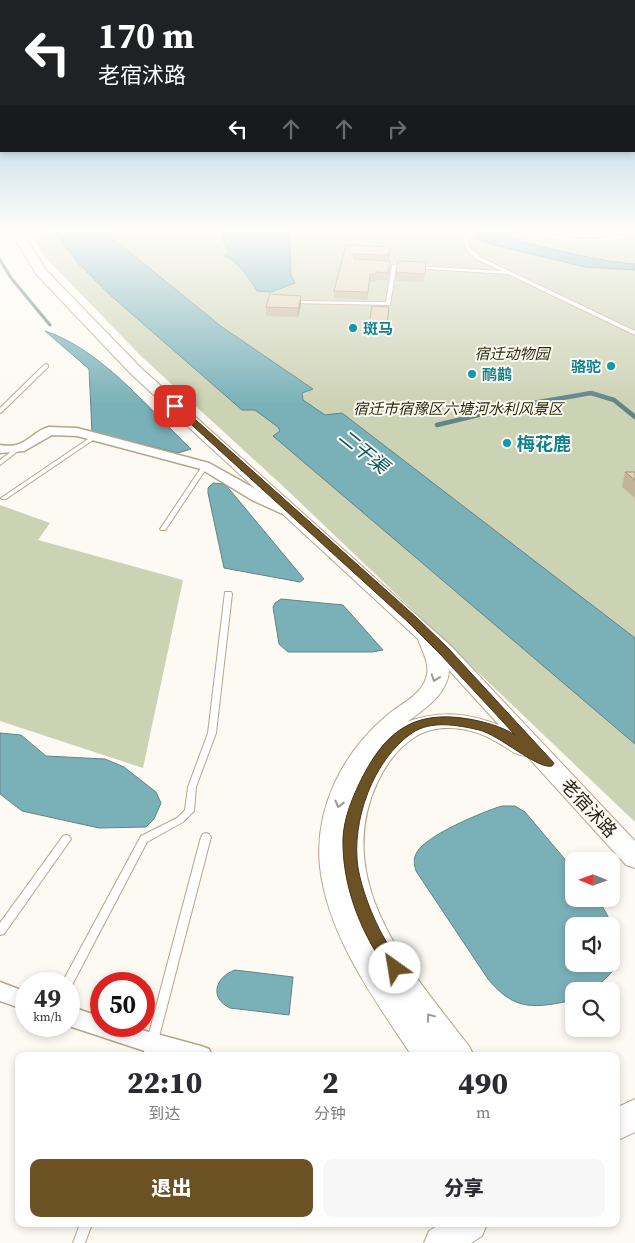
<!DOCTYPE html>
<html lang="zh">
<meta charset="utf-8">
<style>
body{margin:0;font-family:"Source Serif 4","Noto Sans SC",serif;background:#f7f7f7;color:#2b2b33;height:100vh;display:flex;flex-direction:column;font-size:19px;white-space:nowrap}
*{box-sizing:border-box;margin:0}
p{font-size:16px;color:#7c7c81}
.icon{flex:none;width:28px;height:28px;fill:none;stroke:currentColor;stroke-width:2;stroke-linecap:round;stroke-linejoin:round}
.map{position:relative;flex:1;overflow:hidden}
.side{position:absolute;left:15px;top:1052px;width:605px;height:175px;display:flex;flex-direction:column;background:#fff;border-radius:10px;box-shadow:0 2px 8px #0003}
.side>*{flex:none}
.banner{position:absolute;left:0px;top:0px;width:635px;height:152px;box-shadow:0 2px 8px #0003;background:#202124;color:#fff;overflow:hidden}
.needle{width:32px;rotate:271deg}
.controls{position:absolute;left:565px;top:852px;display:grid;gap:10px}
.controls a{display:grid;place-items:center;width:55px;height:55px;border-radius:10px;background:#fff;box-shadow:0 2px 8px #0003;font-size:25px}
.speed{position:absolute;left:15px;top:972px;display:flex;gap:10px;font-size:25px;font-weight:700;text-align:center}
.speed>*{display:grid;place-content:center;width:65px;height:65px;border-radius:50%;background:#fff;box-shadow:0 2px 8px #0003;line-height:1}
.speed small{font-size:12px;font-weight:400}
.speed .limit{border:8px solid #d22;background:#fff;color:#111}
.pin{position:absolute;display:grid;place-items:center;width:42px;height:42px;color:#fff;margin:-21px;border-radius:10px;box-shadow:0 2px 8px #0006}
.me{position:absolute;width:55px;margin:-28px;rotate:328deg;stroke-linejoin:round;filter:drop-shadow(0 0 4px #0008)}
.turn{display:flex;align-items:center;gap:18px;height:105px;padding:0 15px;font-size:22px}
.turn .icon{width:65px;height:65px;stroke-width:2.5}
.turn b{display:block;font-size:35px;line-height:42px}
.lanes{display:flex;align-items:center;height:48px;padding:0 15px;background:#0003;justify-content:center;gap:25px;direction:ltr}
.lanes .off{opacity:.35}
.eta{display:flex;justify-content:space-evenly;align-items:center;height:85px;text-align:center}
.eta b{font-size:30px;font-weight:800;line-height:35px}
.button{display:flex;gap:10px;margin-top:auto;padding:10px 15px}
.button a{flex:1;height:58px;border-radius:10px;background:#6c5124;color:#fff;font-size:20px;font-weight:800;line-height:58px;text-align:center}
.button a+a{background:#f7f7f7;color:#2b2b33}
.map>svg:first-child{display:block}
</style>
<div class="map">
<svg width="635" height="1243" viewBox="0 0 635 1243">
<rect width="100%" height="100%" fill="#fdfaf3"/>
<path fill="#ccd2b4" d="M 28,230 L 635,230 L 635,822 L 285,488 L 141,356 L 44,256 Z
M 0,505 L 50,523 L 38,540 L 183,580 L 143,768 L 0,721 Z"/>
<path fill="#7ab1b9" stroke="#608587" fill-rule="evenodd" d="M 53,230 L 106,230 L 111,237 L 222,327 L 313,389 L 302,393 L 303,400 L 325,415 L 342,413 L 635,638 L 635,744 L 273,436 L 280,431 L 278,427 L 255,410 L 242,410 L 109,294 L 79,264 Z
M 222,230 L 289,230 L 291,275 L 295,283 L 271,292 L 257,291 C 252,281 235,258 224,256 L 229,251 L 223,241 Z
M 485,233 C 501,233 514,240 530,244 C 565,252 599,261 635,264 L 635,270 L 586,267 L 494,245 L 475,238 L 474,235 Z
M 45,331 C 101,349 149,409 191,449 L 178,453 L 92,432 L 89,369 Z
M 213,483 L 225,484 L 304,579 L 300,582 L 224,568 L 208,493 L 208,488 Z
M 281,599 L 343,605 L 383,650 L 372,652 L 288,652 L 279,644 L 273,607 L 275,603 Z
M 0,733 L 21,735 L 46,756 L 105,759 L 124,767 L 156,792 L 161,803 L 154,819 L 146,827 L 99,828 L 22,811 L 0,794 Z
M 502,806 L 515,806 L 525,812 L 574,870 L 574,899 L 598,899 C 608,916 624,942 617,962 C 614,974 599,984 590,991 L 574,991 L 574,1000 C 535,1008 515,1012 488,979 L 416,871 C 414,864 413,859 417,852 C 427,835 482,812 502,806 ZM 574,926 L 611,926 L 611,964 L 574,964 Z
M 235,970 L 293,977 L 289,1015 L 230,1008 C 209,998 215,977 235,970 Z"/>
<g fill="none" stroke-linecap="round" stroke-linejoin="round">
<path stroke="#608587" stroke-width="3" d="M 0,260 L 11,278 L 50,325"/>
<path stroke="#608587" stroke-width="4.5" d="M 437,425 L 516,406 L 591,393 L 614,400 L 635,417"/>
<g stroke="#b7a588" stroke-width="2">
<path id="lane" d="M 471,230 L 475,230 L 468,239 L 469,247 L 480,257 L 635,331 L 635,335 L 508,274 L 396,267 L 390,305 L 292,303 L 290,302 L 292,301 L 386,302 L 392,266 L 394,265 L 502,271 L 476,259 L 465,247 L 464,239 Z
M 519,230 C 533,230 547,235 561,237 C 586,241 610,239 635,233 L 635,235 C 603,243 573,242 541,236 C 534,234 525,233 519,230 Z
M 46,364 L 48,365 L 48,367 L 2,412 L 0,413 L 0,408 L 44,365 Z
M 94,435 L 96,436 L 96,438 L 6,499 L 2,499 L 1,498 Z
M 16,448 L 18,449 L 18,451 L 0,465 L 0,460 Z
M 205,464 L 208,466 L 166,529 L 165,530 L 161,530 L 160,529 L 203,465 Z
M 225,592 L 231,592 L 232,594 L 216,733 L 196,787 L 194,811 L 183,822 L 147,842 L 71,987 L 69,988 L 69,984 L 62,984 L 63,981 L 141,836 L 177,818 L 185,810 L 188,787 L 208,733 Z
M 206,833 L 209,834 L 211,837 L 154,1056 L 143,1056 L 201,837 L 203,834 Z
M 66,835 L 69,836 L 71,839 L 69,842 L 4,934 L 0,935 L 0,923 L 63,836 Z
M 80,1224 L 92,1224 L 85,1243 L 73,1243 Z"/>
</g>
<g stroke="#b7a588" stroke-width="3">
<path id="street" d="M 49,427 L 77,428 L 209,463 L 297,512 L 295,515 L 285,515 L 252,500 L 201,469 L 77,436 L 52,435 L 24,451 L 0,453 L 0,445 C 26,450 30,432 49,427 Z
M 0,982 L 26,992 L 26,1010 L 0,1001 Z
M 69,1006 L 101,1017 L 101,1026 L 127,1026 L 201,1046 L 209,1049 L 212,1056 L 160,1056 L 69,1026 Z"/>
</g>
<g stroke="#b7a588" stroke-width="2">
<path id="secondary" d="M 9,230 L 21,230 L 46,270 L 141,368 L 451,646 L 635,841 L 635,868 L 626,865 L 527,756 C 515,756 504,745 493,740 C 476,730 451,725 431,730 C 406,737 389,759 378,781 C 330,882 411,971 469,1046 L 474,1056 L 412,1056 C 375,1000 328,937 320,867 C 314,809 342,754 385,717 C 398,705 421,696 426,678 C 431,665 422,651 418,639 L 131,374 L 37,275 ZM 449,669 L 448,669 L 499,725 C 467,713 440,710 407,722 C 425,709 449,693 449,669 Z
M 635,1099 L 635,1132 L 616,1141 L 616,1108 Z
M 440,1224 L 487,1224 L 482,1236 L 471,1243 L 424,1243 L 429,1231 Z"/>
</g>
<use href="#lane" fill="#fff" fill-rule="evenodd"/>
<use href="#street" fill="#fff" fill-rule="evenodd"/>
<use href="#secondary" fill="#fff" fill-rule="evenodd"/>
</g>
<path fill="#c2b399" d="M 346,245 L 390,247 L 390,254 L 388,261 L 390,261 L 390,269 L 388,280 L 376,280 L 376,282 L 370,282 L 367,300 L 334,298 L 334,291 Z
M 426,262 L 424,282 L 396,281 L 396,272 Z
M 301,305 L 298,317 L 266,316 L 266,307 Z
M 389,307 L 387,334 L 369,333 L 369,324 Z
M 625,472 L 635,472 L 635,498 L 622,487 Z"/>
<path fill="#9e927d" d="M 390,247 L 390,254 L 388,263 L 388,255 Z
M 370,274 L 370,282 L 367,300 L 368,292 Z
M 301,296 L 301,305 L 298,317 L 298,308 Z"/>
<path fill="#e2d0b2" stroke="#9e927d" d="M 346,245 L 390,247 L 388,255 L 353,254 L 354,259 L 390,261 L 388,273 L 376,272 L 376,274 L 370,274 L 368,292 L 334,291 Z
M 398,261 L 426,262 L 425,274 L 396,272 Z
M 270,294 L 301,296 L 298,308 L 266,307 Z
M 372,306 L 389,307 L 387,324 L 369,324 Z
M 625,472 L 635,472 L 635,480 Z"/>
<defs><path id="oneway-chevron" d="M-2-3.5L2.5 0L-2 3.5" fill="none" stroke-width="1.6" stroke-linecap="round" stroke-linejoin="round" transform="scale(1.25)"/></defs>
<g stroke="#9c9a94">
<use href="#oneway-chevron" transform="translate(435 678) rotate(109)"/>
<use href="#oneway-chevron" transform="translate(339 804) rotate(104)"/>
<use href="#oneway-chevron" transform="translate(430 1017) rotate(-127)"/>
</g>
<linearGradient id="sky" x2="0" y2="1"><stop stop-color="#7cb3d5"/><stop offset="0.57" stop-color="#fefdfa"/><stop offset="1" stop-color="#fefdfa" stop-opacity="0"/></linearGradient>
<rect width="635" height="404" fill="url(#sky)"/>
<path fill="#6c5124" stroke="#463517" d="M 172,404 L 178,404 L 416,617 L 448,648 L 554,763 L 552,766 C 538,770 498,734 479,730 C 458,725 431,720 412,733 C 373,760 351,821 358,868 C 362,890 372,916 383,936 C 389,947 397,957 403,968 L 400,973 C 387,977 383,963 377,954 C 356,920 342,879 343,838 C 344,819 351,801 359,784 C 383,734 411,709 469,719 C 485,722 501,726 515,735 L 440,654 L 408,622 L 172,407 Z"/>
<g fill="#0f9aa8" stroke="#fdfaf3" stroke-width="2">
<circle cx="353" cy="328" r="5"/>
<circle cx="611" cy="366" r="5"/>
<circle cx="472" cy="374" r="5"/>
<circle cx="507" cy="443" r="5"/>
</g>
<g text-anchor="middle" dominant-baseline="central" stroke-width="4" stroke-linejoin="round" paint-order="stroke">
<g font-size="15" font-weight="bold" fill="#0d838f" stroke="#fdfaf3" text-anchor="start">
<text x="363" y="328">斑马</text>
<text x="601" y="366" text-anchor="end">骆驼</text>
<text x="482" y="374">鸸鹋</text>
</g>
<g font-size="15" font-style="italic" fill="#282d0b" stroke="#fdfaf3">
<text x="512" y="353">宿迁动物园</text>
<text x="458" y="408">宿迁市宿豫区六塘河水利风景区</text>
</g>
<g font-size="18" font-weight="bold" fill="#0d838f" stroke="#fdfaf3" text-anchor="start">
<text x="517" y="443">梅花鹿</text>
</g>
<g font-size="18" fill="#241e12" stroke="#fdfaf3">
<text transform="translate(589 808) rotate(47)">老宿沭路</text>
</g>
<g font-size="19" font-style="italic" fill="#065862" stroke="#fdfaf3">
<text transform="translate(364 451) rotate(39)">二干渠</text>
</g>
</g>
</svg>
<div class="controls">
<a><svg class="needle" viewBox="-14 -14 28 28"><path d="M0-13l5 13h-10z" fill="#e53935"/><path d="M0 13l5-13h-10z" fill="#7c7c81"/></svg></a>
<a><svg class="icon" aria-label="sound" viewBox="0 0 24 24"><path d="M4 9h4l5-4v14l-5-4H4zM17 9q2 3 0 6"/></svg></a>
<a><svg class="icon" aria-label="search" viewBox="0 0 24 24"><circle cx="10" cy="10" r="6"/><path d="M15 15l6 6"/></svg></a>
</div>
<div class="speed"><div>49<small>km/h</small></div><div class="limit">50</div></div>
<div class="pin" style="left:175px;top:406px;background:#d93025"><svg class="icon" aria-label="arrive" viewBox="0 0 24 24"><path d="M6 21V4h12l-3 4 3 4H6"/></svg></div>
<svg class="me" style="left:395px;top:968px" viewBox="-20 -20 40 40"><circle r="19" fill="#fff"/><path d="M0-13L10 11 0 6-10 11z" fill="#6c5124"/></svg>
<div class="banner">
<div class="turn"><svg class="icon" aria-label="left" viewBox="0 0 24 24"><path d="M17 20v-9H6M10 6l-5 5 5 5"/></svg><div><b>170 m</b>老宿沭路</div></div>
<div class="lanes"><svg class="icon" aria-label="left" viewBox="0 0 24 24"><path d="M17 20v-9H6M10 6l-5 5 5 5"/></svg><svg class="icon off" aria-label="ahead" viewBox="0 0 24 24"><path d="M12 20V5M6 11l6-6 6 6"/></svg><svg class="icon off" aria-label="ahead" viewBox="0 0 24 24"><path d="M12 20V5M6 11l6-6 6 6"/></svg><svg class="icon off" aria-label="right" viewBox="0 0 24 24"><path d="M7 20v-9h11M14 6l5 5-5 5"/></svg></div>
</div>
<section class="side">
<div class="eta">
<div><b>22:10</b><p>到达</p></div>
<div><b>2</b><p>分钟</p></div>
<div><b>490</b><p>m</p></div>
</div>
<div class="button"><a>退出</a><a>分享</a></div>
</section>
</div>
